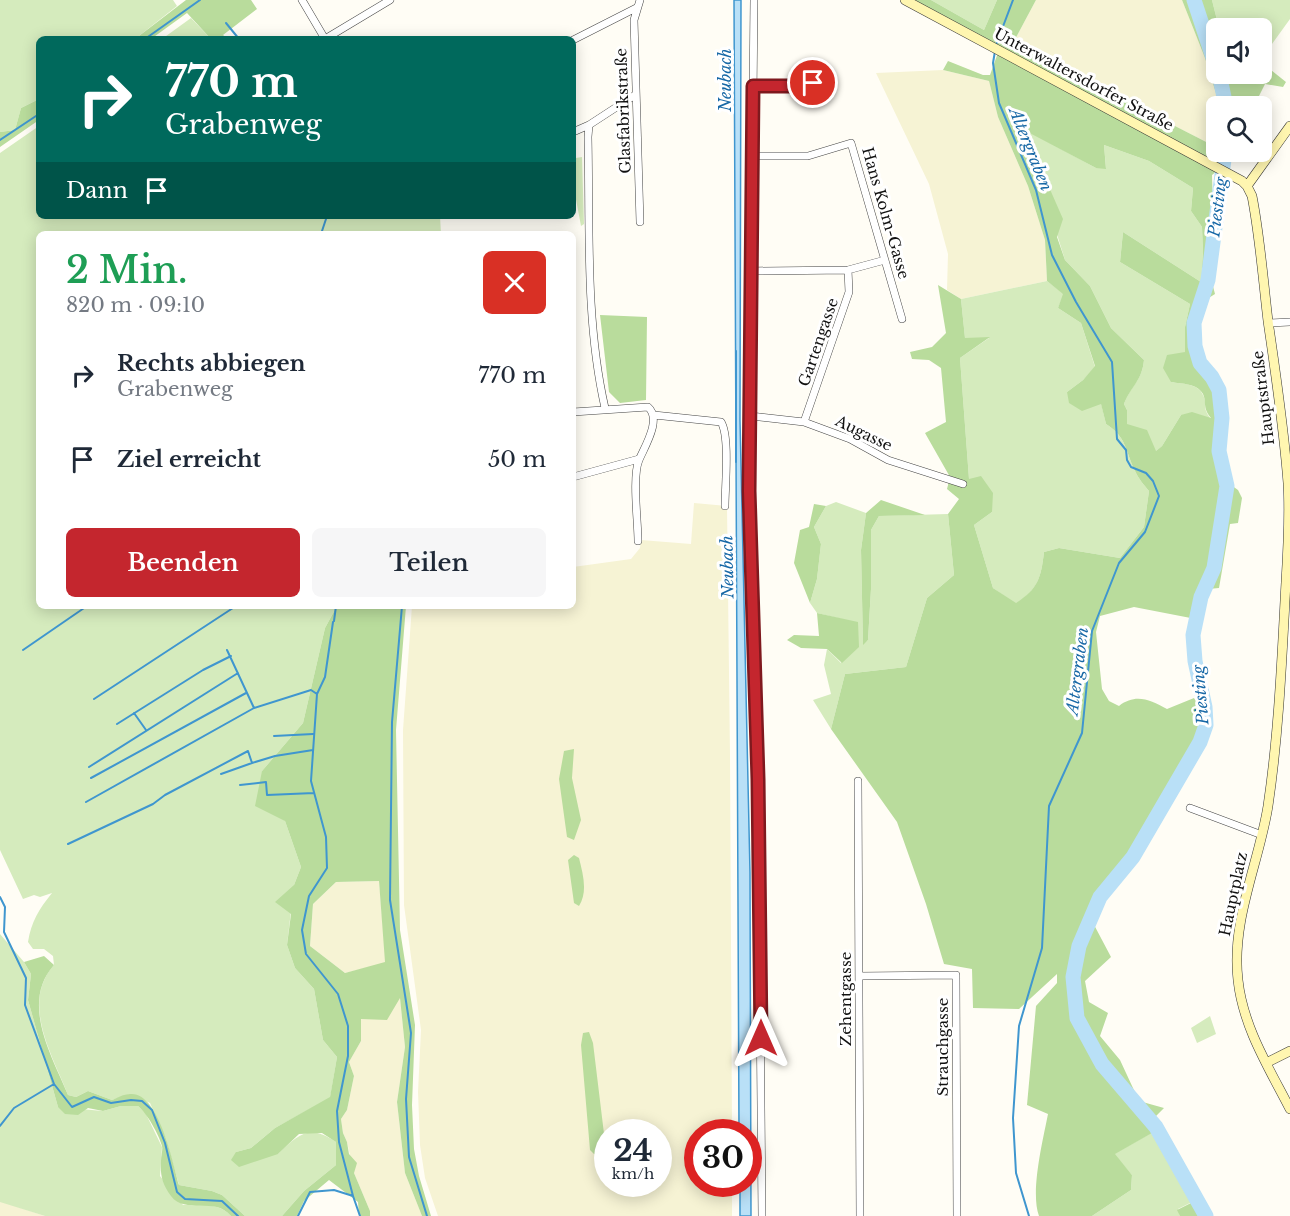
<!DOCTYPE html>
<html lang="de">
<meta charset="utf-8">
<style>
body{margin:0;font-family:"Libre Baskerville",serif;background:#f6f6f7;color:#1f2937;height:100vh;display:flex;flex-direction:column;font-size:22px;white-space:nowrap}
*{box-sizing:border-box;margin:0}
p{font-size:20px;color:#747a83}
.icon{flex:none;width:33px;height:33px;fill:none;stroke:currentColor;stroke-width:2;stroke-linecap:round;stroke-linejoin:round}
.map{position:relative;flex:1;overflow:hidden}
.sheet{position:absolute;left:36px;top:231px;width:540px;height:378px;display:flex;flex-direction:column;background:#fff;border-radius:9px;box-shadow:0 3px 15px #0003}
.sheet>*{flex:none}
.top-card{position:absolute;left:36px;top:36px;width:540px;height:183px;border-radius:9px;box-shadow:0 3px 15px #0003;background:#00695c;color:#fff;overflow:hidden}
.controls{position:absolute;left:1206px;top:18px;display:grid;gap:12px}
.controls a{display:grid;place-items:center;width:66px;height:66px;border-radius:9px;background:#fff;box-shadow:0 3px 15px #0003;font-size:30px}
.speed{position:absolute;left:594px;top:1119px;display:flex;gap:12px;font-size:30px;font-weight:700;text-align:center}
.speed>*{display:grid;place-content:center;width:78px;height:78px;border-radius:50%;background:#fff;box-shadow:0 3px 15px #0003;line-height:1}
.speed small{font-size:15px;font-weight:400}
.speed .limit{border:9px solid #d22;background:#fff;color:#111}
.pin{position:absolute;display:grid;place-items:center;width:51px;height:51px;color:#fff;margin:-26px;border:3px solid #fff;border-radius:50%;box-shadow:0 2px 6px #0007}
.me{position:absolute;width:66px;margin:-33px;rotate:0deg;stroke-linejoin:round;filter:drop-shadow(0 0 4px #0008)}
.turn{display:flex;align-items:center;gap:21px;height:126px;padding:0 30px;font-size:27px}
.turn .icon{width:78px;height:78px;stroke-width:2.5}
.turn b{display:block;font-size:42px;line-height:51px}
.then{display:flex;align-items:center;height:57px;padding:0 30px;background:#0003;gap:12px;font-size:22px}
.round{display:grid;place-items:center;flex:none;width:63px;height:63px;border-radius:9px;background:#f6f6f7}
.headline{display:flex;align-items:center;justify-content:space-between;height:102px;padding:0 30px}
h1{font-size:36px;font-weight:600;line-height:45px;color:#1e9e55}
.button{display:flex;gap:12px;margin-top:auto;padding:12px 30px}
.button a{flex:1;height:69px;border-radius:9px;background:#c4262e;color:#fff;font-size:24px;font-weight:600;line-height:69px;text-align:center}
.button a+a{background:#f6f6f7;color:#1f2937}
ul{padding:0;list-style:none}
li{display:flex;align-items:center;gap:18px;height:84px;padding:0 30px}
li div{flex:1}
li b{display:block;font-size:22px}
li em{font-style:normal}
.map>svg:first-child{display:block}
</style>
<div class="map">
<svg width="1290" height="1216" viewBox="0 0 1290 1216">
<rect width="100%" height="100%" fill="#fffdf5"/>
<path fill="#f6f3d4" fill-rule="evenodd" d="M 1036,0 L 1182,0 L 1205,58 L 1220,106 L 1216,106 L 1216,147 L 1013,43 Z
M 943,70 L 989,81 L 998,117 L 1028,186 L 1045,240 L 1047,281 L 961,299 L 947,290 L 948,254 L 929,184 L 876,73 Z
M 694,503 L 727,506 L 730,755 L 732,1132 L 698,1132 L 698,1184 L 732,1184 L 732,1216 L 438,1216 L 425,1178 L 420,1145 L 418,1092 L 421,1030 L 404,905 L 403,730 L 412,606 L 573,606 L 573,567 L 631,559 L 640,548 L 641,540 L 691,544 ZM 608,1132 L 658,1132 L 658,1184 L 608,1184 Z
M 379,881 L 386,963 L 345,973 L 310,946 L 313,904 L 336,882 Z
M 400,997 L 405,1047 L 397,1102 L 405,1173 L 422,1216 L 370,1216 L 370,1211 L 354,1173 L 347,1142 L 343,1133 L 341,1119 L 347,1110 L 354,1076 L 349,1062 L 361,1041 L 360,1019 Z
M 0,1202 L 3,1202 L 45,1216 L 0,1216 Z"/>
<path fill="#d5ebbd" d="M 0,0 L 173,0 L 177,6 L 135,39 L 39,39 L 39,99 L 21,108 L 15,130 L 0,132 Z
M 931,0 L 997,0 L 984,30 Z
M 1212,0 L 1290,0 L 1290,19 L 1262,58 L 1262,28 L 1219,28 Z
M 191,18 L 211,39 L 162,39 Z
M 39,126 L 39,216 L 440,216 L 441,234 L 39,234 L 39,606 L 337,606 L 325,628 L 303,723 L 262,771 L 285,821 L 301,867 L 294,885 L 287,945 L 295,968 L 314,989 L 323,1040 L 337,1057 L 330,1098 L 275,1128 L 251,1148 L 236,1152 L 278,1154 C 299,1134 309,1124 336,1142 L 336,1165 L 304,1191 L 282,1216 L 245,1216 L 222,1195 L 212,1191 L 179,1185 L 166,1139 L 150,1103 L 130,1094 L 112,1100 L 88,1091 L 76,1097 L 68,1095 C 53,1056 20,1003 54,965 L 53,956 L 44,949 L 33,949 L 28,942 C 31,922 39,909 52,893 L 40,897 L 34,895 L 23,899 L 0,850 L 0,153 Z
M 1024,129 L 1096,168 L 1106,168 L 1104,145 L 1149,161 L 1193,188 L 1191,211 L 1202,227 L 1203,252 L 1201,282 L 1123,232 L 1120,262 L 1190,304 L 1185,327 L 1185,352 L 1171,382 C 1182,384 1198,383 1203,395 C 1208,405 1201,406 1211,419 L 1181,415 L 1162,446 L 1155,452 L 1126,424 L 1127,410 L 1124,404 C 1131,385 1142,381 1144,360 L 1111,328 L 1090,286 L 1065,260 Z
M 582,157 L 584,224 L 581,226 L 575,194 L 573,162 L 576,158 Z
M 1047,281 L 1064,294 L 1058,308 L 1081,323 L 1095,367 L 1083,380 L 1067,392 L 1101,403 L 1106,424 C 1127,437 1125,451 1135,471 C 1138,478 1144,485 1149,491 L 1144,527 L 1120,558 L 1059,548 L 1044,552 C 1041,578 1038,589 1016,604 L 993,588 L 974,525 L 992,512 L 969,479 L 960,358 L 989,338 L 965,338 L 961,299 Z
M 836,502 L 866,513 L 861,550 L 863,644 L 868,640 L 871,589 L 871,530 L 879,516 L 948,514 L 954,575 L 927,598 L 906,667 L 845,674 L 831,729 L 813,700 L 831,694 L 824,665 L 827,649 L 841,663 L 858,623 L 817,613 L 810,603 L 817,579 L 821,544 L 814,527 L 826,506 Z
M 0,934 L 24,962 L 31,974 L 28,1000 L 58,1107 L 103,1111 L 121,1106 L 138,1106 L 145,1112 L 162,1147 L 160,1176 L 183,1205 C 198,1205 220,1202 231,1216 L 45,1216 L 0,1202 Z
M 1210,1016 L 1216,1034 L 1197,1043 L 1191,1028 Z
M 1153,1132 L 1194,1201 L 1178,1209 L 1180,1216 L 1092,1216 L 1131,1190 L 1132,1175 L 1114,1154 Z"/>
<path fill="#b9dc9c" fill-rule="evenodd" d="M 186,0 L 251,0 L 257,9 L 223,35 L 228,39 L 211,39 L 187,13 L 151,39 L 135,39 Z
M 912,0 L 931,0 L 984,30 L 997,0 L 1036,0 L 1013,43 L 1216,147 L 1216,152 L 1232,152 L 1230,160 L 1212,175 L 1214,237 L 1209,271 L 1215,294 L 1199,304 L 1196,323 L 1200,333 L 1204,359 L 1214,371 L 1220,416 L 1215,447 L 1224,480 L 1238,490 L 1242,498 L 1238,523 L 1230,524 L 1219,588 L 1208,589 L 1201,620 L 1134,607 L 1100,616 L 1096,632 L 1102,689 L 1109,701 L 1119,706 C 1136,693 1150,700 1167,709 L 1194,698 L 1205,711 L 1199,731 L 1166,797 L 1092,921 L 1111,957 L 1085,981 L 1089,1002 L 1108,1013 L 1100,1036 L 1120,1060 L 1139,1101 L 1164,1108 L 1153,1119 L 1159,1129 L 1115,1154 L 1132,1175 L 1131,1190 L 1092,1216 L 1039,1216 C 1030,1192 1043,1140 1048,1114 L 1027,1105 L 1036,1006 L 1057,983 L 1057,974 L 1019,1009 L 973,1008 L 972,969 L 944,964 L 926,904 L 897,822 L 831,729 L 845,674 L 906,667 L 927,598 L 954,575 L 948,514 L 959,499 L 947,489 L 950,477 L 925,433 L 946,422 L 941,368 L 929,360 L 912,359 L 910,352 L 932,347 L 946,333 L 938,285 L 961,299 L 965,338 L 990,337 L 960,358 L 969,479 L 981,476 L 993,493 L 992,512 L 974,525 L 993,588 L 1016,603 C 1038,589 1041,578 1044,552 L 1059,548 L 1120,558 L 1144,527 L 1149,491 C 1144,485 1138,478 1135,471 C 1125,451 1127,437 1106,424 L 1101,404 L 1082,411 L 1069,403 L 1067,392 L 1083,380 L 1095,366 L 1081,323 L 1058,308 L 1063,294 L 1047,281 L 1045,240 L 1028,186 L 998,117 L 989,81 L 943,70 L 948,61 L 983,75 L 990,75 L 1000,47 ZM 1024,130 L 1096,168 L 1106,169 L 1104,145 L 1149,161 L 1193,188 L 1191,211 L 1202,227 L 1203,252 L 1201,282 L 1123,232 L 1120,262 L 1190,304 L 1185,327 L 1185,352 L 1167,355 L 1163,368 L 1171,382 C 1182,384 1197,383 1203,394 C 1207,403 1202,407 1211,418 L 1192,412 L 1181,415 L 1162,446 L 1156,451 L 1147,430 L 1127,424 L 1127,410 L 1124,404 C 1131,386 1142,381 1144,360 L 1111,328 L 1090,286 L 1065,260 L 1057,237 L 1063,219 Z
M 1182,0 L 1212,0 L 1219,28 L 1216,28 L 1216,74 L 1262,74 L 1262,63 L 1286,82 L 1283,87 L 1265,84 L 1256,102 L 1256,106 L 1220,106 L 1205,58 Z
M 39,99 L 39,120 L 0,147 L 0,132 L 15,130 L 21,108 Z
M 600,315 L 647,317 L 646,400 L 620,403 L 609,392 Z
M 881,500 L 925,515 L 879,516 L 871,530 L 871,589 L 868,640 L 863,645 L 861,550 L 866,513 Z
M 814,504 L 826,506 L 814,527 L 821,544 L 817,579 L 810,603 L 794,563 L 800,530 L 809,527 Z
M 337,606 L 406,606 L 396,730 L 400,930 L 415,1025 L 412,1105 L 414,1149 L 419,1176 L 431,1216 L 422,1216 L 405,1173 L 397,1102 L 405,1047 L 400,998 L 387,1020 L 361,1019 L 361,1041 L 349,1062 L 354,1076 L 347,1110 L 341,1119 L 343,1133 L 347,1142 L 349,1154 L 357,1163 L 354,1173 L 370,1211 L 370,1216 L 359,1216 L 358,1202 L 329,1180 L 304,1201 L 297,1216 L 282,1216 L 304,1191 L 336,1165 L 336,1142 L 322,1133 L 299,1134 L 278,1154 L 239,1167 L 231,1160 L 236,1152 L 251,1148 L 275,1128 L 330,1097 L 337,1057 L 323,1040 L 314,989 L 295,968 L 287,945 L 291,914 L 275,902 L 294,885 L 301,867 L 285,821 L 255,806 L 262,771 L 303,723 L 325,628 ZM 379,881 L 385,962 L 345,973 L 310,946 L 313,904 L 336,882 Z
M 817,613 L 858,622 L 859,647 L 842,663 L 827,649 L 801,648 L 787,640 L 794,635 L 819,636 Z
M 574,749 L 572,778 L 581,820 L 574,840 L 567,837 L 559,779 L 564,751 Z
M 574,855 L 579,858 C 583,874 588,892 579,906 L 574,903 L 568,860 Z
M 44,956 L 54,965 C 20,1003 52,1056 68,1095 L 76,1097 L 88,1091 L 112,1100 C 117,1098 124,1094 130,1094 C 159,1091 173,1164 179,1185 L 212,1191 L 222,1195 L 245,1216 L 231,1216 C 215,1196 185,1215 171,1196 C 162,1184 160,1174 161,1161 C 161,1156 163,1150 162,1146 C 159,1135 147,1113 138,1106 L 121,1106 L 103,1111 L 88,1108 L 78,1115 L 65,1114 L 58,1107 L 28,1000 L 31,974 L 24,962 Z
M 589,1032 L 593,1043 L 605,1142 L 602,1153 L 594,1154 L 590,1150 L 581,1045 L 583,1033 Z
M 1197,1200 L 1203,1216 L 1180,1216 L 1177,1210 Z"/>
<path fill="#b9e0f7" stroke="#3f96cf" stroke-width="1.5" d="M 734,0 L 741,0 L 740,420 L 750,873 L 751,1216 L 740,1216 L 740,1184 L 748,1184 L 748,1132 L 739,1132 Z"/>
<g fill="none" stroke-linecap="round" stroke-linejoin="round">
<path stroke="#3f96cf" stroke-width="2" d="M 226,23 L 239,39
M 145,39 L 200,0
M 996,45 L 1013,0
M 995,51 L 993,63 L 999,103 L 1036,190 L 1052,255 L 1076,302 L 1112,362 L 1117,439 L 1126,450 L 1127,460 L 1131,467 L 1146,473 L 1153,481 L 1159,496 L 1145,532 L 1119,563 L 1092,631 L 1082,733 L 1049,806 L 1042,948 L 1019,1026 L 1013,1118 L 1016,1173 L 1029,1216
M 0,140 L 39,114
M 321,234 L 327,216
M 736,351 L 736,462
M 402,606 L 392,722 L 390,900 L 411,1033 L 406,1099 L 409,1157 L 427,1216
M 334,621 L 336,606
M 333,622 L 325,677 L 317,694 L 311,781 L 326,837 L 327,868 L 309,896 L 302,930 L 306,954 L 338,994 L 348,1026 L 348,1056 L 337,1111 L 339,1142 L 353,1196
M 23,650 L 87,606
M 227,650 L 254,708 L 311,690 L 317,694
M 94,699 L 236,606
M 134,713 L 146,730
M 117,724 L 203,670 L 231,656
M 274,736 L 313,734
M 89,767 L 238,673
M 221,774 L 252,763
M 91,778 L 246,693
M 240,785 L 266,782 L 267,795 L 314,793
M 86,802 L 254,708
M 68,844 L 153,804 L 165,795 L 248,751 L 252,763 L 275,756 L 313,750
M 0,897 L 5,907 L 4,932 L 26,978 L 25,1005 L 54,1084 L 72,1107 L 94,1097 L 111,1103 L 131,1100 L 142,1101 L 152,1110 L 165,1143 L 177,1192 L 185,1199 L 222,1201 L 238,1216
M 0,1126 L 14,1108 L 54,1084
M 298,1216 L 310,1192 L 334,1190 L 353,1196 L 360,1216"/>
<path stroke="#b9e0f7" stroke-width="15" d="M 1194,0 L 1216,67
M 1219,74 L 1226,106
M 1206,1216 L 1156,1127 L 1102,1064 L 1077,1018 L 1073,977 L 1079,946 L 1100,897 L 1133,857 L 1200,742 L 1206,725 L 1205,707 L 1195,661 L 1193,635 L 1201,597 L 1214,568 L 1227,486 L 1219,451 L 1222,418 L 1219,390 L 1212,377 L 1200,363 L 1195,346 L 1194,323 L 1208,280 L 1225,152"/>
<g stroke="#444" stroke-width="8">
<path id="minor" d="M 302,0 L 325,39
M 640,0 L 634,20 L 640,222
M 754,0 L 749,491 L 758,779 L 762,1216
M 325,39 L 390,0
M 573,40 L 636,8
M 753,86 L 799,86 L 827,80
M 589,125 L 588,137 C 590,228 585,320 605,408
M 573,132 L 589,125 L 635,95
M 753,156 L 808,156 L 851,143 L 902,319
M 752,271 L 848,270 L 885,260
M 1269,323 L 1290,322
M 573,412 L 648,407 C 662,419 645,446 639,460 C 632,477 638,521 638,541
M 654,415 L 721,422 C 730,436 725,487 725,506
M 751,416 L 804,422 L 850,439 L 888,460 L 963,484
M 804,422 L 849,292 L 848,270
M 573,477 L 639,459
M 858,781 L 860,1216
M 1190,808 L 1262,835
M 859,976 L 956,975 L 957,1216"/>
</g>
<g stroke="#333" stroke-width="10">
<path id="secondary" d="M 905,0 L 1242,181 L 1247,186 L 1252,196 C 1260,237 1263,279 1268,321 C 1276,375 1284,429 1288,483 C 1290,515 1288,550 1286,582 C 1282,656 1279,732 1268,806 C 1259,863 1231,920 1238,980 C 1243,1027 1269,1068 1290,1109
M 1247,186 L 1290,126
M 1266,1063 L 1290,1051"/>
</g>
<use href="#minor" stroke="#fff" stroke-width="7"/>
<use href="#secondary" stroke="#fff6b0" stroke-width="9"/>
</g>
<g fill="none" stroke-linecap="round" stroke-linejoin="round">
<g stroke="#7f191e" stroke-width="15">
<path id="route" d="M 761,1038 L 758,779 L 749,491 L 753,86 L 799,86 L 813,83"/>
</g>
<use href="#route" stroke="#c4262e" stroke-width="10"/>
</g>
<g text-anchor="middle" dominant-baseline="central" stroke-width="6" stroke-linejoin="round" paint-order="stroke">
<g font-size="15" fill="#111" stroke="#fff">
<text transform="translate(1084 79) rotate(28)">Unterwaltersdorfer Straße</text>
<text transform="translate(623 111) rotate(-92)">Glasfabrikstraße</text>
<text transform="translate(886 213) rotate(74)">Hans Kolm-Gasse</text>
<text transform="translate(818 342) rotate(-71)">Gartengasse</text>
<text transform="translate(1263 398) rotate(-97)">Hauptstraße</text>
<text transform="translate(864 433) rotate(26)">Augasse</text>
<text transform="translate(1233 894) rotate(-78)">Hauptplatz</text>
<text transform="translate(845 999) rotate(-90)">Zehentgasse</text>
<text transform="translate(942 1047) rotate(-90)">Strauchgasse</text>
</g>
<g font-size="16" font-style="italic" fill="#1768a6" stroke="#fff">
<text transform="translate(725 80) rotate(-90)">Neubach</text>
<text transform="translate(1031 149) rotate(68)">Altergraben</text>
<text transform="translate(1217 207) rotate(-83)">Piesting</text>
<text transform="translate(727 567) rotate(-91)">Neubach</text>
<text transform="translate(1077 671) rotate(-83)">Altergraben</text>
<text transform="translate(1200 695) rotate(-95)">Piesting</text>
</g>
</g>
</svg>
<div class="controls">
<a><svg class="icon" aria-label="sound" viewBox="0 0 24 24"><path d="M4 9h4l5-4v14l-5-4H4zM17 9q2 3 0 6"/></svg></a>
<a><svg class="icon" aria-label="search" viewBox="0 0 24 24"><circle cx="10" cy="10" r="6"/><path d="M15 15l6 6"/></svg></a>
</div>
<div class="speed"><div>24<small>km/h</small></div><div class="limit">30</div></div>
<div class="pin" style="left:813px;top:83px;background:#d93025"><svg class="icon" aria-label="arrive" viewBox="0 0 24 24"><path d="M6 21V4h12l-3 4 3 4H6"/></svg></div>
<svg class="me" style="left:761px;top:1038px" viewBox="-20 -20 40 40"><path d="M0-17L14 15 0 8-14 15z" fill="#c4262e" stroke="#fff" stroke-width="4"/></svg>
<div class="top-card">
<div class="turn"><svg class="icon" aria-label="right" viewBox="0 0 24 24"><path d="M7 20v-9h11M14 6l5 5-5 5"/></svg><div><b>770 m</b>Grabenweg</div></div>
<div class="then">Dann<svg class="icon" aria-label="arrive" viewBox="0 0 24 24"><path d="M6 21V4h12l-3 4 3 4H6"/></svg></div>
</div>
<section class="sheet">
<div class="headline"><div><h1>2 Min.</h1><p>820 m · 09:10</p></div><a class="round" style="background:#d93025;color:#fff"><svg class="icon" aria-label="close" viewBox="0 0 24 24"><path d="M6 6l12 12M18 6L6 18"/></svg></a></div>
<ul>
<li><svg class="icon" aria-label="right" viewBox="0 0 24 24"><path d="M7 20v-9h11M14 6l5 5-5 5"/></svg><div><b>Rechts abbiegen</b><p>Grabenweg</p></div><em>770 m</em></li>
<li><svg class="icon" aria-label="arrive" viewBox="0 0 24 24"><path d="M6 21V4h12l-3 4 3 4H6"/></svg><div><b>Ziel erreicht</b></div><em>50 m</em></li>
</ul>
<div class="button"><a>Beenden</a><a>Teilen</a></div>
</section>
</div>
